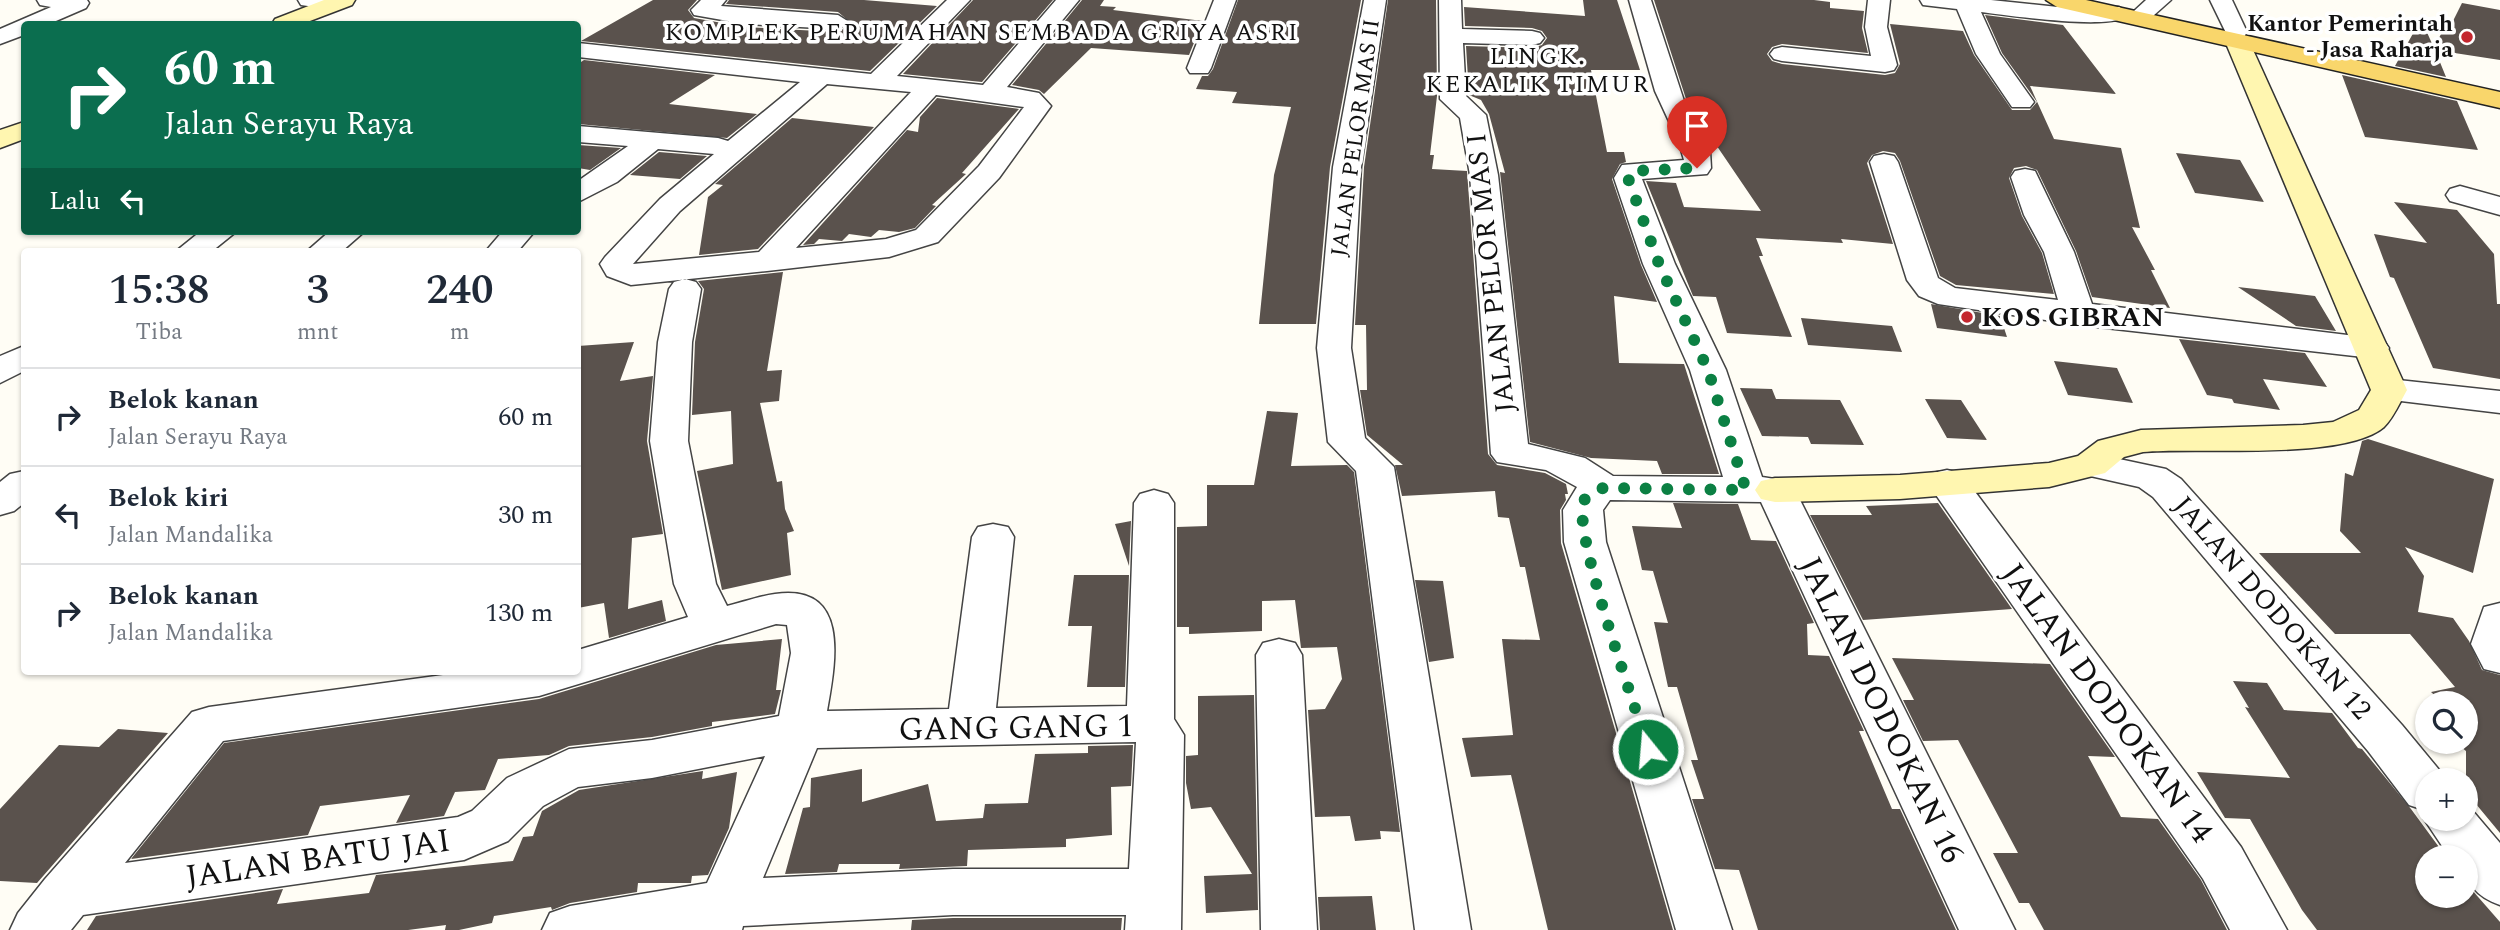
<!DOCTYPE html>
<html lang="id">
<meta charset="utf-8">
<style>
body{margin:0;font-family:Spectral,serif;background:#f6f6f7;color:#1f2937;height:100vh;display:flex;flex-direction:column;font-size:26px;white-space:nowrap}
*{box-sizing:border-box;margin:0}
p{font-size:23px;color:#747a83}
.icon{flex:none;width:38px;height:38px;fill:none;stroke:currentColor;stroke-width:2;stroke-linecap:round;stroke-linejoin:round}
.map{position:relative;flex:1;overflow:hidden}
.details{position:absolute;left:21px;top:248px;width:560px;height:427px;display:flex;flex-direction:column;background:#fff;border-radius:7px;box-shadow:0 2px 5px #0004}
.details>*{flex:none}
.hud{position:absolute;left:21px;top:21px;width:560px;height:214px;border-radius:7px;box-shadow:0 2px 5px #0004;background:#0b6e4f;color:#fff;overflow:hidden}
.fabs{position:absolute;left:2415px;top:691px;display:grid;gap:14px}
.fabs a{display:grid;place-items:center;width:63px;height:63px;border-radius:50%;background:#fff;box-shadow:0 2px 5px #0004;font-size:35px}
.pin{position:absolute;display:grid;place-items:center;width:60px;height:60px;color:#fff;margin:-72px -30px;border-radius:50% 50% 50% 0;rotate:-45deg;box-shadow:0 0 7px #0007}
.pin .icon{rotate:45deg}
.me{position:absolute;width:77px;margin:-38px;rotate:343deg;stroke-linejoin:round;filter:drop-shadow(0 0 5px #0008)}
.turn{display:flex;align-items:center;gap:24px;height:147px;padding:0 28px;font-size:32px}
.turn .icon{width:91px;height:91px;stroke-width:2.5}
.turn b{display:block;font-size:49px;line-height:60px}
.then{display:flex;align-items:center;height:66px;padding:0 28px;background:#0003;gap:14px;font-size:26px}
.eta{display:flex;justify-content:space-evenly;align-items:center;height:119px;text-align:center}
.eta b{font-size:42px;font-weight:600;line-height:49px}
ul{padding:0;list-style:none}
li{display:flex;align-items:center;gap:21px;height:98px;padding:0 28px;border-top:2px solid #e0e1e3}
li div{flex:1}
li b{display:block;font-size:26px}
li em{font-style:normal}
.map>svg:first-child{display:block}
</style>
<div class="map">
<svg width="2500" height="930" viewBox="0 0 2500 930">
<rect width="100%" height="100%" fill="#fffdf5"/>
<path fill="#5a524d" d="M 653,0 L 697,0 L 688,10 L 694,18 L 745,27 L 838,32 L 851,23 L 838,12 L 726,4 L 729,0 L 864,0 L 937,6 L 870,71 L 581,41 Z
M 973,0 L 1053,0 L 982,82 L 903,74 Z
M 1082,0 L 1104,0 L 1100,6 L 1116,7 L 1113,10 L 1203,21 L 1189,55 L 1091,48 L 1044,94 L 1039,90 L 1012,85 Z
M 1238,0 L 1361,0 L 1330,167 L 1316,324 L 1259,324 L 1274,175 L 1291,107 L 1232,103 L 1237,92 L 1196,89 L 1202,76 L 1208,76 L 1213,69 Z
M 1388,0 L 1436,0 L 1437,96 L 1430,155 L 1434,155 L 1432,169 L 1467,171 L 1488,454 L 1497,465 L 1545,473 L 1566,484 L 1568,494 L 1565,494 L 1566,500 L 1560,510 L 1561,543 L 1673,930 L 1548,930 L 1511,775 L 1471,777 L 1462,738 L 1513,735 L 1502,639 L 1540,640 L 1525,567 L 1520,567 L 1509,518 L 1498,517 L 1495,491 L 1402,496 L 1395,465 L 1403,465 L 1367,435 L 1360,390 L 1367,390 L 1366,325 L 1355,325 L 1364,167 Z
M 1583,0 L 1617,0 L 1640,70 L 1591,70 L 1607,152 L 1624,152 L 1626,162 L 1620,164 L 1612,179 L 1641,265 L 1657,302 L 1614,296 L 1619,363 L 1684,364 L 1719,474 L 1662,474 L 1657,461 L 1591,458 L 1530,442 L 1500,172 L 1505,173 L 1489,114 L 1481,100 L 1469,95 L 1466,46 L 1532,48 L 1542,45 L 1547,38 L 1542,31 L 1532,28 L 1465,26 L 1464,7 L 1585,16 Z
M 1654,0 L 1814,0 L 1830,2 L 1830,8 L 1864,11 L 1862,28 L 1868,53 L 1782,44 L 1772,47 L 1767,54 L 1772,61 L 1782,64 L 1885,75 L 1895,73 L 1900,64 L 1890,24 L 1963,31 L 1974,55 L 2012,110 L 2030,110 L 2037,102 L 2002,53 L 1985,15 L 2063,25 L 2116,94 L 2030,86 L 2054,139 L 2121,148 L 2140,228 L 2132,227 L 2155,270 L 2151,270 L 2170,308 L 2092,297 L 2076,251 L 2037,170 L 2026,166 L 2014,168 L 2009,178 L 2022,216 L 2042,253 L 2054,294 L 1956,285 L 1940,276 L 1900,161 L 1895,153 L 1883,151 L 1872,155 L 1867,163 L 1893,244 L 1841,239 L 1843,243 L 1756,238 L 1763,256 L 1759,256 L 1792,337 L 1727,333 L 1716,297 L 1693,296 L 1646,181 L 1676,183 L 1684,207 L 1761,211 L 1687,102 Z
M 2462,3 L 2500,10 L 2500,60 L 2435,50 L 2446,77 L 2395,66 L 2421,19 L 2434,48 L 2448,20 L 2453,21 Z
M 584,60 L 715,75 L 669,104 L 757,114 L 727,138 L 578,124 L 578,64 Z
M 2342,75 L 2457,101 L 2478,150 L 2365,137 Z
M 937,98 L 1019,109 L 962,173 L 966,174 L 932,205 L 936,206 L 915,228 L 899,232 L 879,230 L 871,237 L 849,234 L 842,241 L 819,239 L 814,244 L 803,245 L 907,130 L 918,132 L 920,117 Z
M 792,118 L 874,127 L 758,249 L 699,255 L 708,197 L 723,185 L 715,184 Z
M 578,145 L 621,148 L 590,170 L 578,168 Z
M 659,152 L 707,156 L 680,179 L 630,175 Z
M 2176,153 L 2240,160 L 2264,202 L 2195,193 Z
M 2394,202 L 2457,210 L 2494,254 L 2497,304 L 2500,304 L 2500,379 L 2433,368 L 2394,278 L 2390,277 L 2374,234 L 2427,243 Z
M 783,272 L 767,371 L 782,370 L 779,401 L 760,403 L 777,482 L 782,481 L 785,509 L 794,531 L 787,533 L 791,575 L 722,590 L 697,471 L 733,464 L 731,411 L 692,415 L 695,342 L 704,289 L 698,281 Z
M 2238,287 L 2315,296 L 2336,331 L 2296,326 Z
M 1931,304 L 2000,316 L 2007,337 L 1937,328 Z
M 1801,318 L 1892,326 L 1902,352 L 1808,345 Z
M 2179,339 L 2305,353 L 2327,387 L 2263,379 L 2280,410 L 2234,403 L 2232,399 L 2207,395 Z
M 634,342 L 620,381 L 653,376 L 647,441 L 663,534 L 632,538 L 628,609 L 662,600 L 666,621 L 609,638 L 604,603 L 578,608 L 578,346 Z
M 2054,361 L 2117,368 L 2133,403 L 2068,395 Z
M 1740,388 L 1772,389 L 1776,399 L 1840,400 L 1864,445 L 1811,444 L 1808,437 L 1762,436 Z
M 1925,399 L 1961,400 L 1987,440 L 1947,438 Z
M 1267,411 L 1298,413 L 1291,466 L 1347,465 L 1354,472 L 1400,832 L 1380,831 L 1381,839 L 1355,841 L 1350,816 L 1315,817 L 1308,710 L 1325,709 L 1342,679 L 1337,647 L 1301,648 L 1295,600 L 1262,601 L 1262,631 L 1189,634 L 1189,627 L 1177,627 L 1177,527 L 1207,526 L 1207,485 L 1254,485 Z
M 2368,439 L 2494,479 L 2473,573 L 2405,547 L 2424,576 L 2418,612 L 2453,618 L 2469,641 L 2482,670 L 2500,675 L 2500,833 L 2466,792 L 2466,751 L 2455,742 L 2466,742 L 2466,704 L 2444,704 L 2431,692 L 2455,687 L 2410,634 L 2335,634 L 2259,553 L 2361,553 L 2340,531 L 2345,473 L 2353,476 L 2362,441 Z
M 1673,503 L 1738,504 L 1751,540 L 1776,541 L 1814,623 L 1807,624 L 1808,655 L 1829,656 L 1864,731 L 1859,731 L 1892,809 L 1900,809 L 1956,930 L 1758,930 L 1739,870 L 1715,869 L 1692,799 L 1704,799 L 1691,760 L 1698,760 L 1677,687 L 1668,687 L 1654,622 L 1668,623 L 1653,571 L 1642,570 L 1632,526 L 1682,528 Z
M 1938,503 L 2012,609 L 1863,620 L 1810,515 L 1872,515 L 1866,506 Z
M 1131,521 L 1129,566 L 1115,524 Z
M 1074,575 L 1129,575 L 1125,687 L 1087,687 L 1092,626 L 1068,626 Z
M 1415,580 L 1443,581 L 1454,658 L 1429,662 Z
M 782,639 L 776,690 L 781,690 L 775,714 L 712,722 L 712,726 L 652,737 L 569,746 L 549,755 L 498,759 L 485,790 L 455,792 L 444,816 L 396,823 L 410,795 L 320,806 L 308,835 L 131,859 L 224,743 L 539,699 L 716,645 Z
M 1892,658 L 2050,664 L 2115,757 L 2088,756 L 2121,817 L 2158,819 L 2201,880 L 2227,930 L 2044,930 L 2029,903 L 2019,903 L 1993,853 L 2018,853 L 1958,740 L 1923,741 L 1903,700 L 1914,700 Z
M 2233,681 L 2267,683 L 2284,710 L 2332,713 L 2358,748 L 2362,749 L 2411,809 L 2447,858 L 2427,858 L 2427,896 L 2466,896 L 2466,878 L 2472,890 L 2500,922 L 2500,930 L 2317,930 L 2302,910 L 2250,819 L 2225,818 L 2197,772 L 2290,778 L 2245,707 L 2249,708 Z
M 1254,695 L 1258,910 L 1206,913 L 1204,876 L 1252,874 L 1211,807 L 1191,809 L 1186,783 L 1186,756 L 1198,755 L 1198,696 Z
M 118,729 L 168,733 L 37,883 L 0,881 L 0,809 L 59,745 L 99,747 Z
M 1133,745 L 1131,786 L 1111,787 L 1112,835 L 1066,839 L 1066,847 L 968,850 L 967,866 L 899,869 L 900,864 L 839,864 L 837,872 L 785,874 L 803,808 L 810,807 L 811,778 L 862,769 L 862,802 L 928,784 L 936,821 L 983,818 L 985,804 L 1028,803 L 1035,754 L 1088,753 L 1088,746 Z
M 703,771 L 702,779 L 737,772 L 729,828 L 708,875 L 692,876 L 691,883 L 638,883 L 637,892 L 570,903 L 552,910 L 551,907 L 494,916 L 492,923 L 459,930 L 445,930 L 446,925 L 408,930 L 87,930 L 96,916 L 283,889 L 277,904 L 369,893 L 376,875 L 513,861 L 523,837 L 533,836 L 542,811 L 579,790 Z
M 1372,896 L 1376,930 L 1320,930 L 1318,897 Z
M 953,918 L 1122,918 L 1121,930 L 911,930 L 912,920 Z"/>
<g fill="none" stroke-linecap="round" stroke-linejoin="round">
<g stroke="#444" stroke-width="3">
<path id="street" d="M 37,0 L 87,0 L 89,3 L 86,8 L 49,24 L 24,24 L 24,35 L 0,44 L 0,29 L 51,7 L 40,5 Z
M 298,0 L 344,0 L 346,3 L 335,10 L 301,5 Z
M 701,0 L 726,0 L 721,6 L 838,15 L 849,22 L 838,29 L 745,24 L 694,15 L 691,10 Z
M 947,0 L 970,0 L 897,76 L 983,85 L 1056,0 L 1079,0 L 1007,87 L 1039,93 L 1051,106 L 999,178 L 938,242 L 889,257 L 767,271 L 631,285 L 607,276 L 600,264 L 605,257 L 660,199 L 714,154 L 658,149 L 617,182 L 578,202 L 578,181 L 628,146 L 578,142 L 578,126 L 718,138 L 728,141 L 800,82 L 578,57 L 578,43 L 871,74 ZM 827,84 L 911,92 L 759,252 L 633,264 L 680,211 ZM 936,95 L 1024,107 L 979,166 L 916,230 L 886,239 L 796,248 Z
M 1214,0 L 1236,0 L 1211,68 L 1208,73 L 1190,73 L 1187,68 Z
M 1364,0 L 1386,0 L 1361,167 L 1351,348 L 1365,438 L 1394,467 L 1471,930 L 1415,930 L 1356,471 L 1328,442 L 1317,348 L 1333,167 Z
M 1439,0 L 1461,0 L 1462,29 L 1532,31 L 1540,33 L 1544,38 L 1540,43 L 1532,45 L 1463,43 L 1466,96 L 1486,115 L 1498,175 L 1528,444 L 1585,458 L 1613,476 L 1723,477 L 1690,370 L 1643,264 L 1614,178 L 1622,165 L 1684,160 L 1679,143 L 1655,91 L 1629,0 L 1651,0 L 1685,104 L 1710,151 L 1711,168 L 1707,174 L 1642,179 L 1675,264 L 1726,370 L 1762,477 L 1789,481 L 1795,490 L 2015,930 L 1959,930 L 1761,502 L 1610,500 L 1603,510 L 1606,542 L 1732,930 L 1676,930 L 1564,542 L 1563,510 L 1577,487 L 1546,470 L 1497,462 L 1491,454 L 1470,175 L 1460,118 L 1440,99 Z
M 1868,0 L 1890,0 L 1887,27 L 1897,65 L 1894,70 L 1885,72 L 1782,61 L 1774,59 L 1770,54 L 1774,49 L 1782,47 L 1871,56 L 1865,27 Z
M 1920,0 L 1991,0 L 2058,7 L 2119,7 L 2130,14 C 2118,32 2005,15 1981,12 L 2000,54 L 2034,102 L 2030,107 L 2012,107 L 1976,54 L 1957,9 L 1923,5 Z
M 2146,0 L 2171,0 L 2153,16 L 2137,16 L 2134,11 Z
M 2210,0 L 2232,0 L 2247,32 L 2244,37 L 2228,37 Z
M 1884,154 L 1894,156 L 1898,162 L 1938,278 L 1955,288 L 2058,300 L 2044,252 L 2024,215 L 2011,177 L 2015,171 L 2025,169 L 2035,171 L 2074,252 L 2092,304 L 2372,338 L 2384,341 L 2389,348 L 2384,355 L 2372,358 L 2079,325 L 1938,304 L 1919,296 L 1907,280 L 1870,162 L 1874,156 Z
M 2460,186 L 2500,197 L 2500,215 L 2450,201 L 2446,195 L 2450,189 Z
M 201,231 L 237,231 L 211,252 L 175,252 Z
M 330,231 L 365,231 L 341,252 L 306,252 Z
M 503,231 L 535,231 L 517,252 L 485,252 Z
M 685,279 L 696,282 L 701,289 L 692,342 L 688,441 L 716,584 L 727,606 C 743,602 759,596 775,594 C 852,583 835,665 827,711 L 949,709 L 972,537 L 978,527 L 993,524 L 1008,527 L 1014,537 L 996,708 L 1127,706 L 1134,503 L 1140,494 L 1154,490 L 1168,494 L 1174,503 L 1174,719 L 1184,735 L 1181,930 L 1125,930 L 1126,915 L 953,915 L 743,926 L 742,930 L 542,930 L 550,913 L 570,906 L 707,883 L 765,756 L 652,778 L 578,787 L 543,806 L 508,841 L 464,860 L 83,915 L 71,930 L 10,930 L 18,913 L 45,879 L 192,712 L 209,707 L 465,672 L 578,672 L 578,650 L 688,617 L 674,584 L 650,441 L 658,342 L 669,289 L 674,282 ZM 776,624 L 787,625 L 791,653 L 779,716 L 652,740 L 569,749 L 507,778 L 472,811 L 458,817 L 125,863 L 223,741 L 539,696 ZM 1136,742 L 1129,869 L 953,869 L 763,878 L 817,748 Z
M 24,346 L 24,371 L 0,383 L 0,356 Z
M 2389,379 L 2500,391 L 2500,413 L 2376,398 L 2371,390 L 2376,382 Z
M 2091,453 L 2166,469 L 2181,479 L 2402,725 L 2445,777 L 2447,780 L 2427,780 L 2427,811 L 2409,805 L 2368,751 L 2153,497 L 2139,487 L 2077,473 L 2072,465 L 2077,457 Z
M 1947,470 L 1961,473 L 2241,847 L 2287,930 L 2230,930 L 2203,879 L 1927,482 L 1933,473 Z
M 24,471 L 24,503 L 14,511 L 0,515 L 0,482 L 10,474 Z
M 2500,603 L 2500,673 L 2484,669 L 2471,644 L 2484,607 Z
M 1279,639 L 1295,643 L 1302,655 L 1317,930 L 1261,930 L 1256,655 L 1263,643 Z
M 2466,803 L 2500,843 L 2500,905 C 2475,896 2466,884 2466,858 L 2450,858 L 2424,819 L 2427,813 L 2427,819 L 2466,819 Z"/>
</g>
<g stroke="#333" stroke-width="3">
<path id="secondary" d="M 324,0 L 355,0 L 352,5 L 302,24 L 272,24 L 275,19 Z
M 2237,34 L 2245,36 L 2249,41 L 2407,390 C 2400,402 2394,417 2384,427 C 2344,461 2199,447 2143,452 L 2124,457 L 2105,473 L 2049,487 L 1900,499 L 1775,502 L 1761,499 L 1755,490 L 1761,481 L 1775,478 L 1900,475 L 2049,463 L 2078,456 L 2098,441 L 2141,430 L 2303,425 L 2333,422 L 2359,410 L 2371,390 L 2225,41 L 2229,36 Z
M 24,122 L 24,139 L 0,148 L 0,130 Z"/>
</g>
<g stroke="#222" stroke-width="3">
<path id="primary" d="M 2046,0 L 2086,0 L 2500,92 L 2500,108 L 2057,7 Z"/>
</g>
<use href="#street" fill="#fff" fill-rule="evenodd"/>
<use href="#secondary" fill="#fff6b0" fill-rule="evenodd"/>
<use href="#primary" fill="#f9d66b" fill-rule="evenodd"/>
</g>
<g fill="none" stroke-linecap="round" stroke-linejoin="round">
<path stroke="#0b8043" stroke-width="12" stroke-dasharray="0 21.6" d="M 1648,749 C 1635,704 1575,540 1583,504 C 1585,494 1595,491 1603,488 L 1746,490 L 1708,370 L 1659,264 L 1628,178 L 1632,171 L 1697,168"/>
</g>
<g fill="#c4262e" stroke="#fff" stroke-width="2.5">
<circle cx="2467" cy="37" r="7"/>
<circle cx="1967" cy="317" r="7"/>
</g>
<g text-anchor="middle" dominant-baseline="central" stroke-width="7" stroke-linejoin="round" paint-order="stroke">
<g font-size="23" font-weight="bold" fill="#111" stroke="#fff" text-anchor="end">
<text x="2453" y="24">Kantor Pemerintah<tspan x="2453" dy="26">- Jasa Raharja</tspan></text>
</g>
<g font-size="23" fill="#111" stroke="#fff">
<text transform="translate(1356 138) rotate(-82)">JALAN PELOR MAS II</text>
</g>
<g font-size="24" letter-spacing="2" fill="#111" stroke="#fff">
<text x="982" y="33">KOMPLEK PERUMAHAN SEMBADA GRIYA ASRI</text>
<text x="1538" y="57">LINGK.<tspan x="1538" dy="28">KEKALIK TIMUR</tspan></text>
</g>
<g font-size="28" fill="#111" stroke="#fff">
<text transform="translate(1491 273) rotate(-96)">JALAN PELOR MAS I</text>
<text transform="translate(2272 608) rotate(49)">JALAN DODOKAN 12</text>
</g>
<g font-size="28" font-weight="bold" fill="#111" stroke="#fff" text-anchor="start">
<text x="1981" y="317">KOS GIBRAN</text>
</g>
<g font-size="33" fill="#111" stroke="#fff">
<text transform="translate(2107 703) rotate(54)">JALAN DODOKAN 14</text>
<text transform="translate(1881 710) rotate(64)">JALAN DODOKAN 16</text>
<text transform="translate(1016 728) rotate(-1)">GANG GANG 1</text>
<text transform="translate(318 859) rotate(-8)">JALAN BATU JAI</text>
</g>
</g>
</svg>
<div class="fabs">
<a><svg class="icon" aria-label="search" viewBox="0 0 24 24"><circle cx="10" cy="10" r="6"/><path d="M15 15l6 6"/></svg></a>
<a>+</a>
<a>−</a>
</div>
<div class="pin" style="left:1697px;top:168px;background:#d93025"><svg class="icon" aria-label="arrive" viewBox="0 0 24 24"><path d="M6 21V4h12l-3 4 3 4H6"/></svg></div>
<svg class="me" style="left:1648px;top:749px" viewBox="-20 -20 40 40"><circle r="17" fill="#0b8043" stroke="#fff" stroke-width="3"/><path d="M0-11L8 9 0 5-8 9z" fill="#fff"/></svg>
<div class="hud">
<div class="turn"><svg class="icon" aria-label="right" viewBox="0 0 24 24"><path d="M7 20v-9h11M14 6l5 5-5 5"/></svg><div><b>60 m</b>Jalan Serayu Raya</div></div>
<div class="then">Lalu<svg class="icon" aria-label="left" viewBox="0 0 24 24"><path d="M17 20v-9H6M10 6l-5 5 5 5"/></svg></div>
</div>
<section class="details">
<div class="eta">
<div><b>15:38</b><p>Tiba</p></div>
<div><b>3</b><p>mnt</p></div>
<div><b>240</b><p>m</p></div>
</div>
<ul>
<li><svg class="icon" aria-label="right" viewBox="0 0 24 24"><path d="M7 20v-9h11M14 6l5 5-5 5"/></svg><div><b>Belok kanan</b><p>Jalan Serayu Raya</p></div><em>60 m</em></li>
<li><svg class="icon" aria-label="left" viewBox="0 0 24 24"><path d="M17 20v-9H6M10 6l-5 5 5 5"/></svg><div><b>Belok kiri</b><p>Jalan Mandalika</p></div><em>30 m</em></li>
<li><svg class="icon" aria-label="right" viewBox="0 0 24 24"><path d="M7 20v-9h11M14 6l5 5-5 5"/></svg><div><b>Belok kanan</b><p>Jalan Mandalika</p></div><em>130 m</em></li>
</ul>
</section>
</div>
